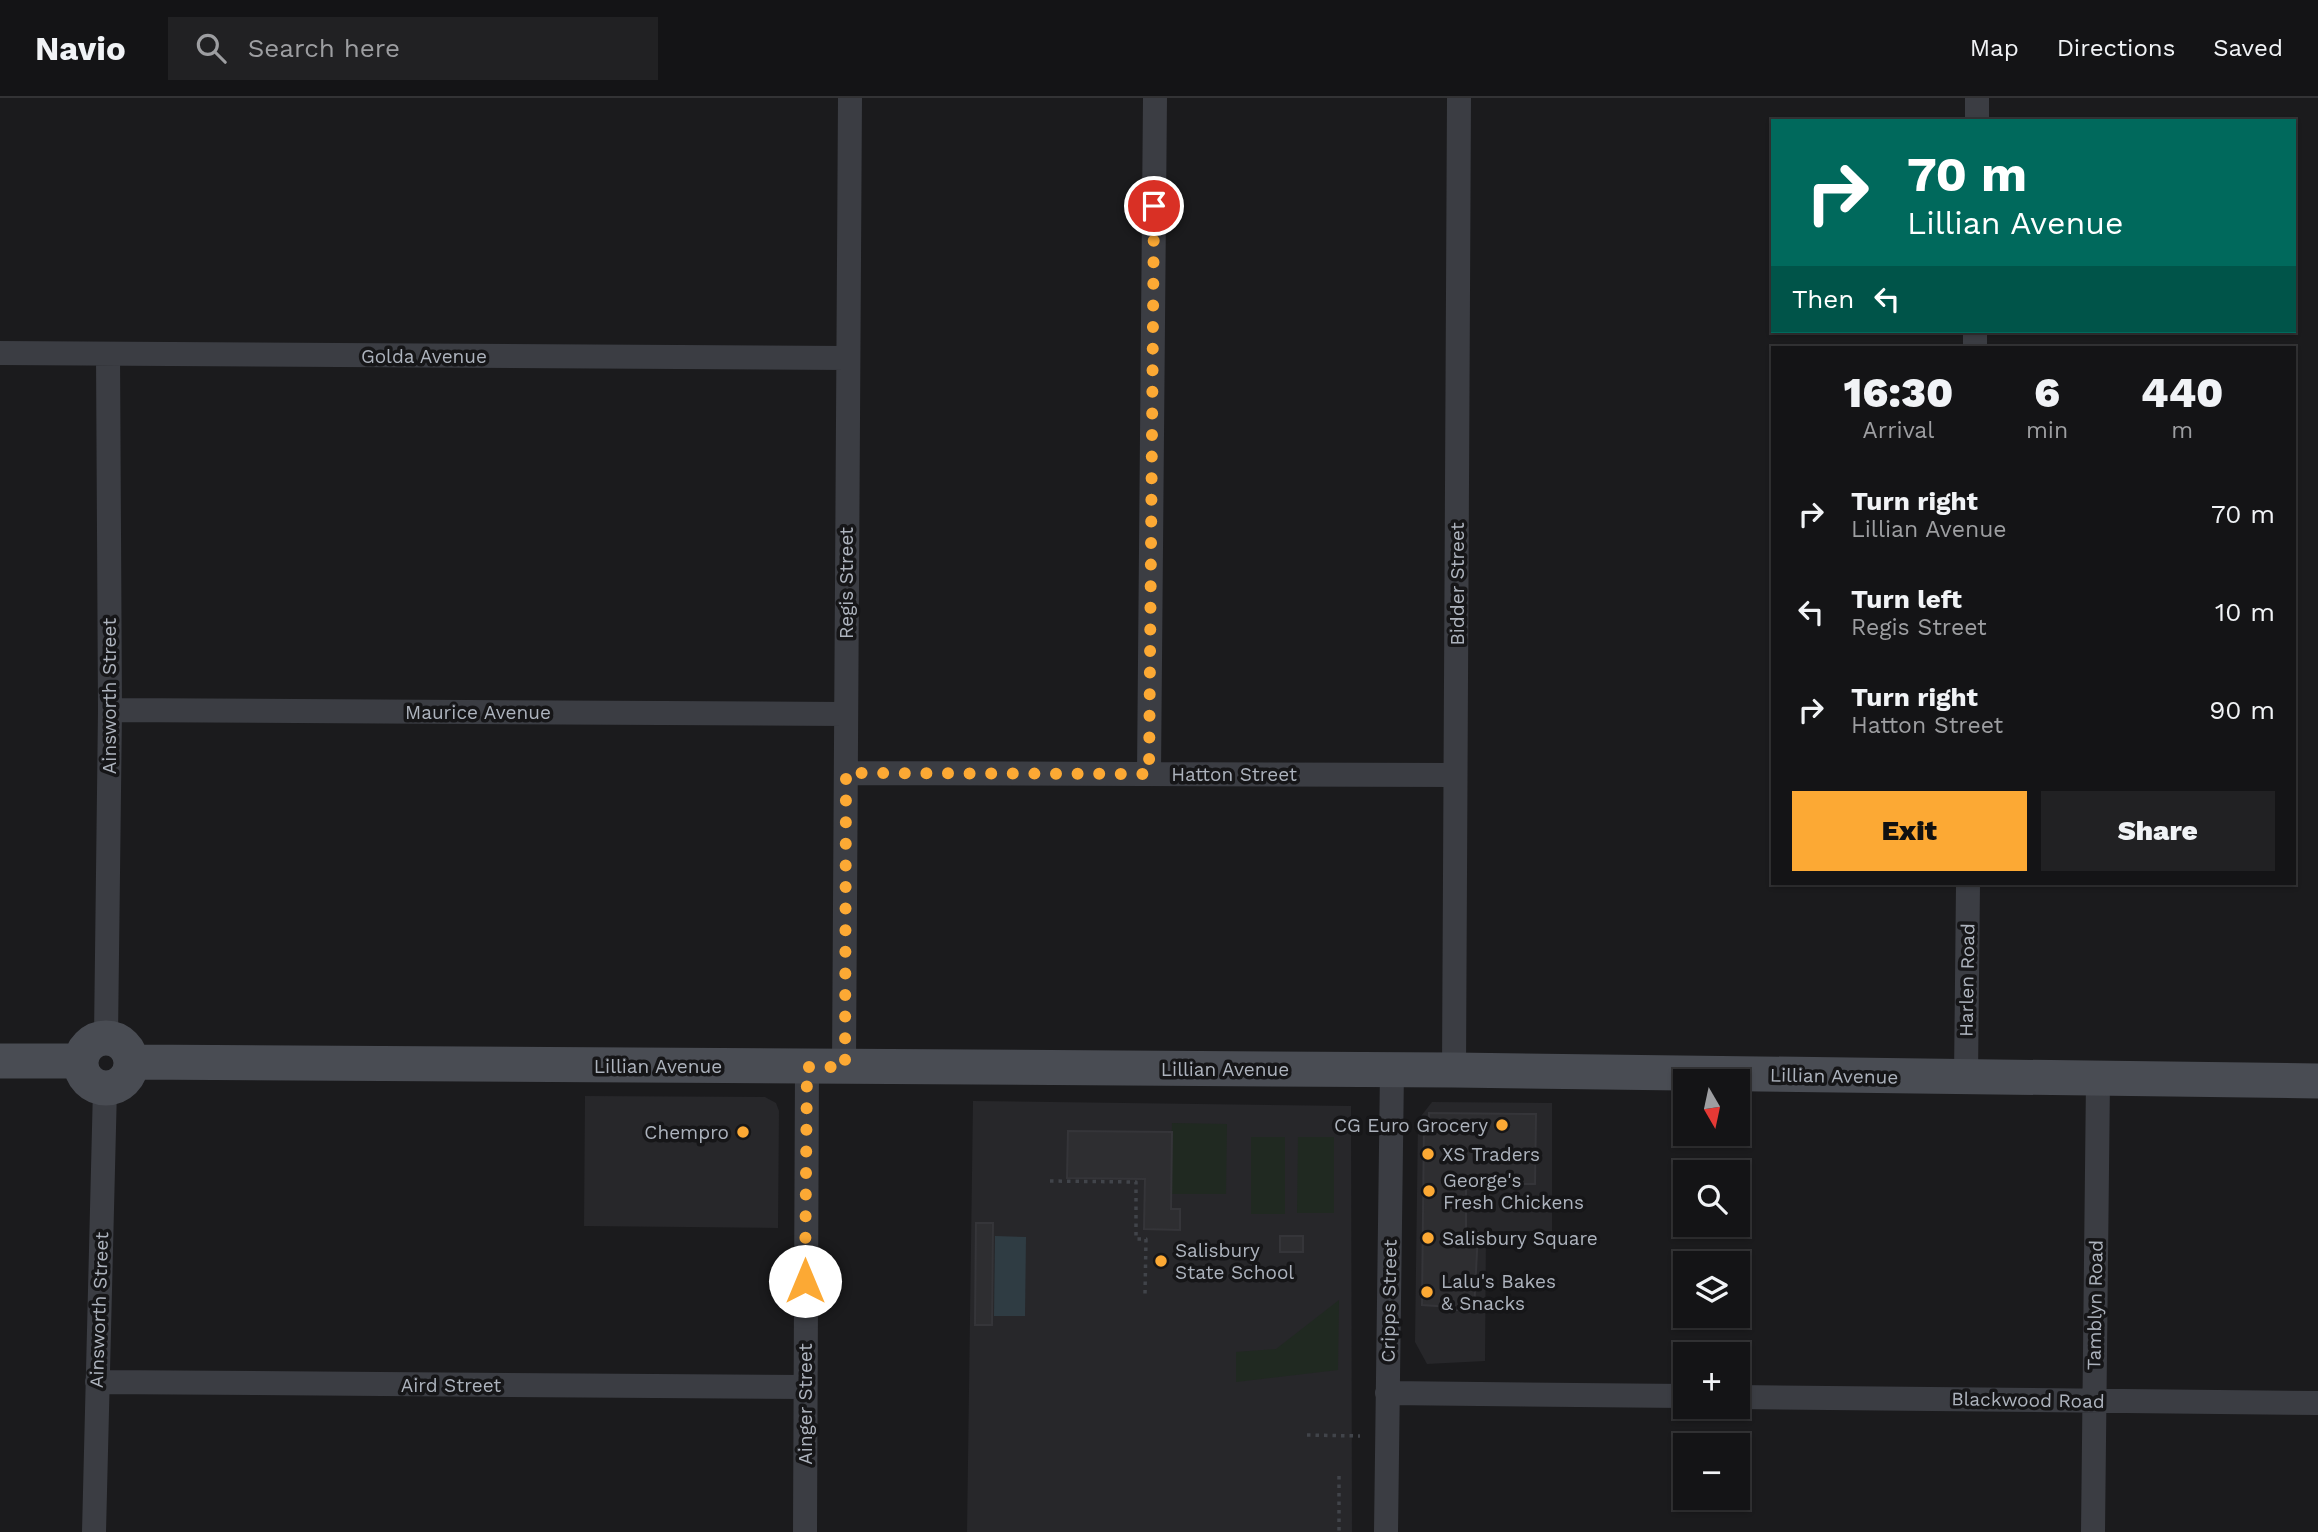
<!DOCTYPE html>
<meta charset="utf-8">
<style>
body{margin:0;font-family:"Work Sans",sans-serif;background:#212123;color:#f1f3f6;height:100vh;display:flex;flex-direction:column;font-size:26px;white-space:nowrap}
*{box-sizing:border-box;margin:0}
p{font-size:23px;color:#9d9ea1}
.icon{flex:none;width:38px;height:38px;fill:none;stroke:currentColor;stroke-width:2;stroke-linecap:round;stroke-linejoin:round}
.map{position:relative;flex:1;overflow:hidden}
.sheet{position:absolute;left:1771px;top:248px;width:525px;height:539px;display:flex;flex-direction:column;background:#141416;border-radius:0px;box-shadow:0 2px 5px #0004,0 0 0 2px #333335}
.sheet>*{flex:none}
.guide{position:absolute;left:1771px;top:21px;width:525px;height:214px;border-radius:0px;box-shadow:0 2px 5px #0004,0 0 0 2px #333335;background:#00695c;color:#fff;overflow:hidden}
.needle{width:46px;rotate:171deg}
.fabs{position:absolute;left:1673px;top:971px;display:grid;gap:14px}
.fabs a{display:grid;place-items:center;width:77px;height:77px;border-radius:0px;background:#141416;box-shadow:0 2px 5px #0004,0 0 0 2px #333335;font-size:35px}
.pin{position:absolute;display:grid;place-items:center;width:60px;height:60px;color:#fff;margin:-30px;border:4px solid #fff;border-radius:50%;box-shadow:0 2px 7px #0007}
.me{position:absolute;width:77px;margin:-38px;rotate:0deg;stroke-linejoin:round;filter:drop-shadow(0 0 5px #0008)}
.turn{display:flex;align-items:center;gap:24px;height:147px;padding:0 21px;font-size:32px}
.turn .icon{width:91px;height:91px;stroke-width:2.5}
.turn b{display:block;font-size:49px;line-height:60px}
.then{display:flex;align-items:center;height:66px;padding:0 21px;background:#0003;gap:14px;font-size:26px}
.eta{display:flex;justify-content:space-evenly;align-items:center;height:119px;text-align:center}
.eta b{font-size:42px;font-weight:800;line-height:49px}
.action{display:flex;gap:14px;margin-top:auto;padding:14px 21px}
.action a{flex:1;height:80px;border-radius:0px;background:#fca934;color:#111;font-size:28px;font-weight:800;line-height:80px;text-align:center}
.action a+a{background:#212123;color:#f1f3f6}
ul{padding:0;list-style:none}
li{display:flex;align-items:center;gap:21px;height:98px;padding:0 21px}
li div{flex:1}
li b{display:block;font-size:26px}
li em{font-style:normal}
header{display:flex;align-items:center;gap:42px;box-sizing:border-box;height:98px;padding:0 35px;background:#141416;border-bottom:2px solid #333335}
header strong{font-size:33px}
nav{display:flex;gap:38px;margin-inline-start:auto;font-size:24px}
.search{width:490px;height:63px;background:#212123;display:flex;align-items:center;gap:18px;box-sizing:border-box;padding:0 24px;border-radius:0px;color:#9d9ea1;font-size:26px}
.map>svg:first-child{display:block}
</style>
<header>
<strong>Navio</strong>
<div class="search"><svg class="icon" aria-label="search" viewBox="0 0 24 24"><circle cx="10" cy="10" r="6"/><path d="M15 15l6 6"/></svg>Search here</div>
<nav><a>Map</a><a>Directions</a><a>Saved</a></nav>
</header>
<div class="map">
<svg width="2318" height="1434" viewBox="0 0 2318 1434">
<rect width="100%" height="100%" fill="#1b1b1d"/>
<path fill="#27272a" d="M 585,998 L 765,999 L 776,1005 L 779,1013 L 778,1130 L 584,1128 Z
M 973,1003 L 1351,1008 L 1352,1434 L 967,1434 Z
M 1432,1004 L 1552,1005 L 1552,1133 L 1486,1133 L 1485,1263 L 1427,1266 L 1415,1244 L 1418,1022 Z"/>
<path fill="#202921" d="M 1172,1025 L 1227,1026 L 1226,1096 L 1171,1096 Z
M 1251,1039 L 1285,1039 L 1285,1116 L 1251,1116 Z
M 1298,1039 L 1334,1039 L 1334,1115 L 1297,1115 Z
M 1339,1202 L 1338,1272 L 1236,1284 L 1236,1254 L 1276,1251 Z"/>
<path fill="#2f3c43" d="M 995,1138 L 1026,1139 L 1025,1218 L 994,1218 Z"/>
<path fill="#2e2e31" stroke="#353539" stroke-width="2" d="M 1429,1015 L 1536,1016 L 1535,1086 L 1466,1086 L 1466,1134 L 1478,1134 L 1474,1212 L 1451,1212 L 1451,1209 L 1422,1207 L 1424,1025 L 1429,1025 Z
M 1068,1033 L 1172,1034 L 1171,1111 L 1180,1111 L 1180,1132 L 1144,1131 L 1145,1081 L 1067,1080 Z
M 976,1125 L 993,1125 L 992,1227 L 975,1227 Z
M 1280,1138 L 1303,1138 L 1303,1154 L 1280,1154 Z"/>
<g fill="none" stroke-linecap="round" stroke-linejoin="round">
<path stroke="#41444a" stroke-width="3.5" stroke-dasharray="3.5 5" stroke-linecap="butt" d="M 1050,1083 L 1136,1084 L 1136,1141 L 1146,1141 L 1145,1196
M 1307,1337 L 1360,1338
M 1339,1378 L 1339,1434"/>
<path stroke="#3b3d43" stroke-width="24" d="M 1977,23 L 1977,0
M 1975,250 L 1975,233
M 0,255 L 847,260
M 110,612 L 845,616
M 846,675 L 1455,677
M 1149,676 L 1155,0
M 106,939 L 110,612 L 108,256
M 844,969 L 850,0
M 1454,972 L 1459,0
M 1966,979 L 1968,786
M 97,1284 L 805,1289
M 1387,1295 L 1685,1298
M 1738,1299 L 2318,1305
M 94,1434 L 105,990
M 805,1434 L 807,969
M 1386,1434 L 1392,972
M 2093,1434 L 2098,981"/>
<path stroke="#494c53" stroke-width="35" d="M81 965a25 25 0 1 1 50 0a25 25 0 1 1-50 0Z
M 0,963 L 80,963
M 131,964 L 1454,972 L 2318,983"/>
</g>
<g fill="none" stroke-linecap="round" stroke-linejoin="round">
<path stroke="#fca934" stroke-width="12" stroke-dasharray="0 21.6" d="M 805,1183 L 807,969 L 845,969 L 846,675 L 1149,676 L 1154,108"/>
</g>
<g fill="#fca934" stroke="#161618" stroke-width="2.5">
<circle cx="1502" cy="1027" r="7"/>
<circle cx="743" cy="1034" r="7"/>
<circle cx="1428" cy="1056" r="7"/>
<circle cx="1429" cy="1093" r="7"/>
<circle cx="1428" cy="1140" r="7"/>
<circle cx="1161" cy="1163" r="7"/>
<circle cx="1427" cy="1194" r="7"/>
</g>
<g text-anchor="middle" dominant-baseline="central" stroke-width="7" stroke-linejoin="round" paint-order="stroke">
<g font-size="19" fill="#adb3bd" stroke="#161618">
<text x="424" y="258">Golda Avenue</text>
<text transform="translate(846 485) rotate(-90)">Regis Street</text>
<text transform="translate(1457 486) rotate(-90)">Bidder Street</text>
<text transform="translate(109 598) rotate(-90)">Ainsworth Street</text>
<text x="478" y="614">Maurice Avenue</text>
<text x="1234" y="676">Hatton Street</text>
<text transform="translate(1967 882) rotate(-89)">Harlen Road</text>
<text x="658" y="968">Lillian Avenue</text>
<text x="1225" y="971">Lillian Avenue</text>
<text transform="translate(1834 978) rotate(1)">Lillian Avenue</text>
<text transform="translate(1389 1203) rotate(-89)">Cripps Street</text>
<text transform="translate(2095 1207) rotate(-89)">Tamblyn Road</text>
<text transform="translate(99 1212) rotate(-88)">Ainsworth Street</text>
<text x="451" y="1287">Aird Street</text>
<text transform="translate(2028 1302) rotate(1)">Blackwood Road</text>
<text transform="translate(805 1306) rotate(-90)">Ainger Street</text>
</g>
<g font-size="19" fill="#adb3bd" stroke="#161618" text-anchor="start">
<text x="1488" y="1027" text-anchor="end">CG Euro Grocery</text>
<text x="729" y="1034" text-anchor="end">Chempro</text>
<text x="1442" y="1056">XS Traders</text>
<text x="1443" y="1082">George's<tspan x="1443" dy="22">Fresh Chickens</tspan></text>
<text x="1442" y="1140">Salisbury Square</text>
<text x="1175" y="1152">Salisbury<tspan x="1175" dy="22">State School</tspan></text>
<text x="1441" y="1183">Lalu's Bakes<tspan x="1441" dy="22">&amp; Snacks</tspan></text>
</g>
</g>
</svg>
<div class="fabs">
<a><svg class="needle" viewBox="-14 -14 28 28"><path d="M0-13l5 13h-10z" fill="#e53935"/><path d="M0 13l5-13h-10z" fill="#9d9ea1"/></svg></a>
<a><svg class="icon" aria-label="search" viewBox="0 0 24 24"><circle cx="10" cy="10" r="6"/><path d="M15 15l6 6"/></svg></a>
<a><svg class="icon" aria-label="layers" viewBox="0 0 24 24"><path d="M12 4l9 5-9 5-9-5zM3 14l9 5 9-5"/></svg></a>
<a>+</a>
<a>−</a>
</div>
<div class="pin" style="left:1154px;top:108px;background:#d93025"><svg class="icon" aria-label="arrive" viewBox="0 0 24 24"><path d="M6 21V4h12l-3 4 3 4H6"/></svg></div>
<svg class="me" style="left:805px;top:1183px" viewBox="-20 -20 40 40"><circle r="19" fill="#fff"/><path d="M0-13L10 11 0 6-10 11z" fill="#fca934"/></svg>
<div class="guide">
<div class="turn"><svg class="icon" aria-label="right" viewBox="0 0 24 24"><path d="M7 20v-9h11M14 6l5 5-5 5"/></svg><div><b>70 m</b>Lillian Avenue</div></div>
<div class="then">Then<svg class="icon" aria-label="left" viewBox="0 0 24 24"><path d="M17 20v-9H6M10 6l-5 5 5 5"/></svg></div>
</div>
<section class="sheet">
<div class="eta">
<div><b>16:30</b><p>Arrival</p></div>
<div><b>6</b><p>min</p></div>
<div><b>440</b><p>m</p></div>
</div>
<ul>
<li><svg class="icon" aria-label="right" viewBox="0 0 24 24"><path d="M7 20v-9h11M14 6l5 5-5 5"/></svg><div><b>Turn right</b><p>Lillian Avenue</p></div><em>70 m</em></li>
<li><svg class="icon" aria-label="left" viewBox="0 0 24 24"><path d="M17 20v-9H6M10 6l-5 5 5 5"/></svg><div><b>Turn left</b><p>Regis Street</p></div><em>10 m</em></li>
<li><svg class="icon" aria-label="right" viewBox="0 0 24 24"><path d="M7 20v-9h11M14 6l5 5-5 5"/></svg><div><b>Turn right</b><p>Hatton Street</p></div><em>90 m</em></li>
</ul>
<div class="action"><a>Exit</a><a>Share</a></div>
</section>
</div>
